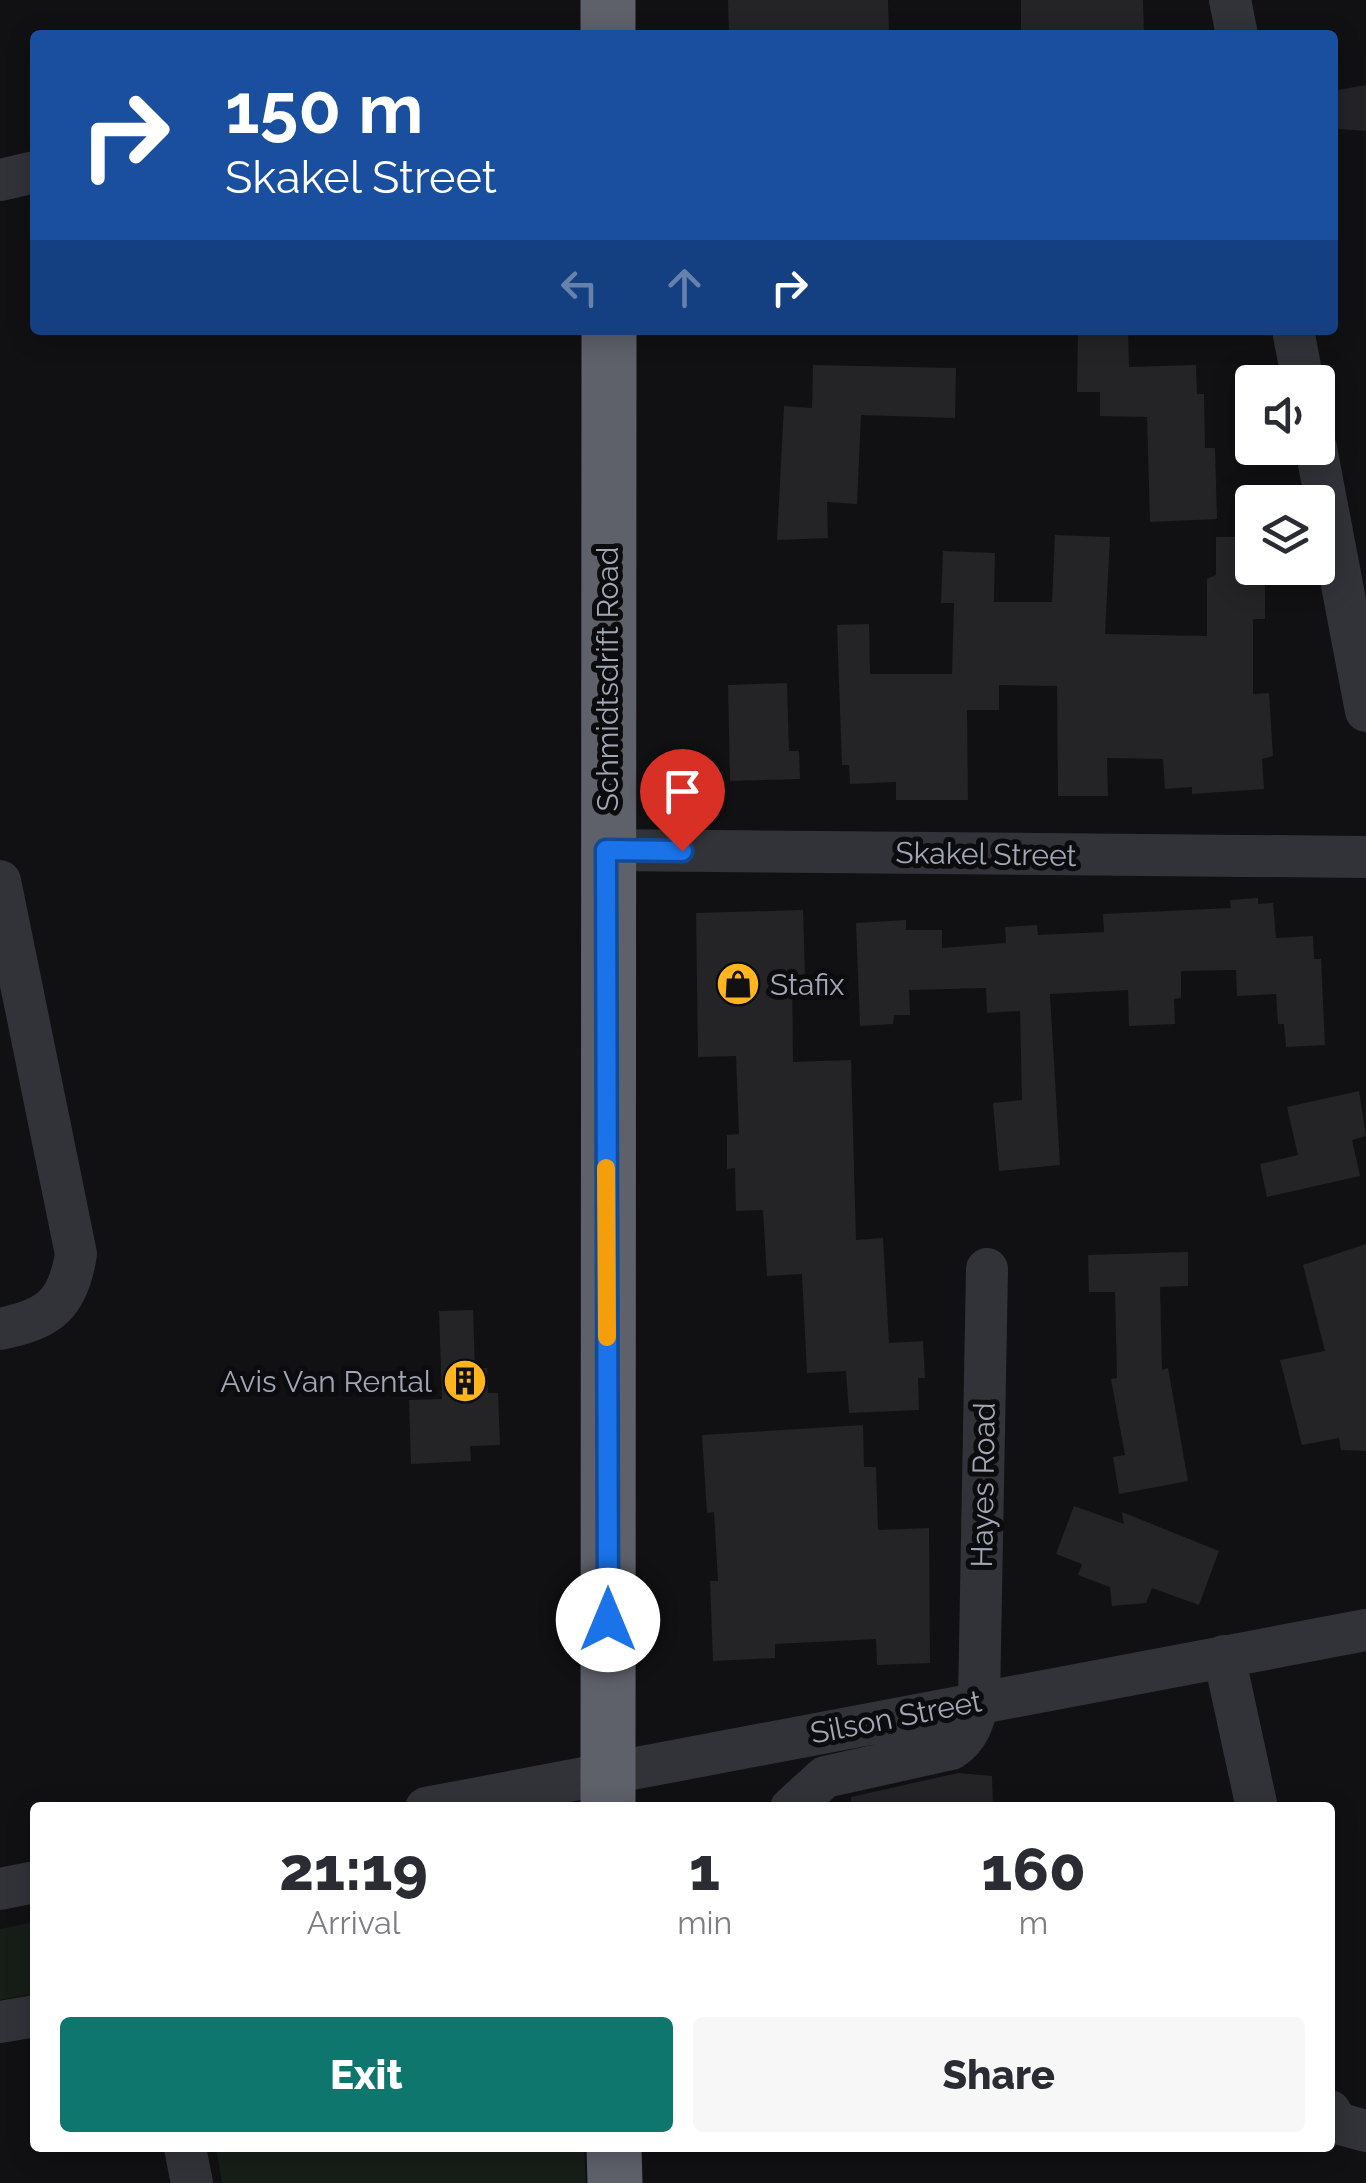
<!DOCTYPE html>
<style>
body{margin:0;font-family:Raleway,sans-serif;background:#f7f7f7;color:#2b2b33;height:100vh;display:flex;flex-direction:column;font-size:38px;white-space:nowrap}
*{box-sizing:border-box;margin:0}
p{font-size:32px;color:#7c7c81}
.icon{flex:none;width:55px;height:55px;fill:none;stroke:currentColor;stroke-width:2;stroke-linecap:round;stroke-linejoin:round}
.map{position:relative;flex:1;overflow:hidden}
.panel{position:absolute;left:30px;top:1802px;width:1305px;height:350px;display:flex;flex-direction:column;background:#fff;border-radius:10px;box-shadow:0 5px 25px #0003}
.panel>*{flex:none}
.guide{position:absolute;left:30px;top:30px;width:1308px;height:305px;border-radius:10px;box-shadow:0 5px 25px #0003;background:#1a4fa0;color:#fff;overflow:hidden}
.buttons{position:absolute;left:1235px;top:365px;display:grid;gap:20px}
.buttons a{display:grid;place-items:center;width:100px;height:100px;border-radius:10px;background:#fff;box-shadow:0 5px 25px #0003;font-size:50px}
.pin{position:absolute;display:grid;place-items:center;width:85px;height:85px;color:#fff;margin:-102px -42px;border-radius:50% 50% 50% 0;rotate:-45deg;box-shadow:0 0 10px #0007}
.pin .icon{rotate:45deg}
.me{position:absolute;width:110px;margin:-55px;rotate:0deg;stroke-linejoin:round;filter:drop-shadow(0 0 8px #0008)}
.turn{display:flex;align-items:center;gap:35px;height:210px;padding:0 30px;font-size:45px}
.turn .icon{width:130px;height:130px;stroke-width:2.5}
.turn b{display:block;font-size:70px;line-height:85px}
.lanes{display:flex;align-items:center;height:95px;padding:0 30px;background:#0003;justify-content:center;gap:50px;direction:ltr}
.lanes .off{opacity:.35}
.eta{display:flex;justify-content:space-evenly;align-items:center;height:170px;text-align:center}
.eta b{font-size:60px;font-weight:800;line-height:70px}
.action{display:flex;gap:20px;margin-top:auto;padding:20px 30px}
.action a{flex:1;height:115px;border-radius:10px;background:#0f766e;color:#fff;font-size:40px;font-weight:800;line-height:115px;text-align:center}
.action a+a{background:#f7f7f7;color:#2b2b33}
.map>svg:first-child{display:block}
</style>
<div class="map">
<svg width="1366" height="2183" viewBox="0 0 1366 2183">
<rect width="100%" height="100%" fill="#111113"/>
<path fill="#171e18" d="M 35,1922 L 35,1993 L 0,2000 L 0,1929 Z
M 216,2148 L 584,2148 L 586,2183 L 222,2183 Z"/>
<path fill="#242427" d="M 728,0 L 888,0 L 889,35 L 729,35 Z
M 1021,0 L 1143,0 L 1144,35 L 1021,35 Z
M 1366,85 L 1366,131 L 1338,129 L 1332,91 Z
M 1078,330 L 1128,330 L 1129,367 L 1196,365 L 1197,394 L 1204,394 L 1205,448 L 1215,448 L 1217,519 L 1150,522 L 1147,417 L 1100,416 L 1100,392 L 1077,392 Z
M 813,365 L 956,368 L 955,418 L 861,415 L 857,504 L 827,502 L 828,538 L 777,540 L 784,406 L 812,408 Z
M 1055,535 L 1110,537 L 1105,634 L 1207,636 L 1207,579 L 1216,575 L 1216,537 L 1252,537 L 1253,579 L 1265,579 L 1265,619 L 1253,619 L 1253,694 L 1269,693 L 1273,756 L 1262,759 L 1264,789 L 1192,794 L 1192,787 L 1165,789 L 1163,759 L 1107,758 L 1108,796 L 1058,796 L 1057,686 L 999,685 L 999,710 L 967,710 L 968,800 L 896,800 L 896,782 L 850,784 L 849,765 L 842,765 L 837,625 L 869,624 L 870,674 L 952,674 L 954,603 L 941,603 L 943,551 L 995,553 L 994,602 L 1052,602 Z
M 787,683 L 789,751 L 799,751 L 800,779 L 730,781 L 728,685 Z
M 1258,898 L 1258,904 L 1273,903 L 1276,938 L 1313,936 L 1314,959 L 1321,959 L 1325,1045 L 1286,1047 L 1284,1024 L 1278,1024 L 1276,994 L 1237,996 L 1236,970 L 1181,971 L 1181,998 L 1174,999 L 1175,1024 L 1129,1026 L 1128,990 L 1050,994 L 1060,1165 L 999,1171 L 993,1103 L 1022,1100 L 1020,1011 L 987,1013 L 986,988 L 909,990 L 910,1015 L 894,1015 L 893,1024 L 860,1026 L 856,923 L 906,920 L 906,930 L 942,930 L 942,948 L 1006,943 L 1005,927 L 1037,925 L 1038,935 L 1104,932 L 1103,914 L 1231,908 L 1230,900 Z
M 803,910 L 805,978 L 792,978 L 793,1062 L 851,1060 L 856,1240 L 883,1238 L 889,1343 L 923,1341 L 925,1378 L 918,1378 L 919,1410 L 849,1413 L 846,1371 L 807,1373 L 802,1274 L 767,1276 L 763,1210 L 736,1211 L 735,1168 L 727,1169 L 727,1135 L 739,1134 L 736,1056 L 698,1057 L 696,913 Z
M 1359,1091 L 1366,1136 L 1352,1140 L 1360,1176 L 1267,1197 L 1260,1164 L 1298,1155 L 1287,1107 Z
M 1366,1244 L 1366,1451 L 1341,1450 L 1339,1438 L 1302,1445 L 1280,1360 L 1325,1351 L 1303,1265 Z
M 1188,1252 L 1188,1286 L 1160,1287 L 1162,1370 L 1168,1368 L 1188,1481 L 1119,1494 L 1113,1457 L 1125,1455 L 1111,1379 L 1117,1378 L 1115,1292 L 1089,1292 L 1088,1255 Z
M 473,1310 L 475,1368 L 487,1368 L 488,1393 L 498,1393 L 500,1445 L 470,1446 L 471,1461 L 411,1464 L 409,1400 L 442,1399 L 439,1311 Z
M 863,1425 L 864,1467 L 876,1467 L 878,1530 L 929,1528 L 930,1663 L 877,1665 L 876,1639 L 775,1644 L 775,1658 L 713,1661 L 710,1581 L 718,1581 L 714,1512 L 707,1513 L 702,1435 Z
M 1074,1506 L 1124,1524 L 1122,1512 L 1219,1551 L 1199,1605 L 1152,1588 L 1146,1603 L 1112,1606 L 1110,1587 L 1078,1575 L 1082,1564 L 1056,1554 Z
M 958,1773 L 992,1776 L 993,1808 L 851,1808 L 851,1797 Z"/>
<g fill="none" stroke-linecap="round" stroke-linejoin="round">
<path stroke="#323338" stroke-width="42" d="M 1230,0 L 1237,35
M 0,180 L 35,172
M 1293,330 L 1303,382
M 1316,448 L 1366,711
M 606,850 L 1366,857
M 0,881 L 76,1254 C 68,1305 49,1319 0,1329
M 1224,1656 L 1257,1808
M 426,1808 L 1366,1630
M 791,1808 L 825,1777 L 951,1749 C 969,1738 974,1720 979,1700 L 987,1269
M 0,1889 L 35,1882
M 0,2022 L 35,2016
M 1330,2111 L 1337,2123 L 1366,2131
M 185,2148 L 192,2183"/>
<path stroke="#5e616a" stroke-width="55" d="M 608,0 L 608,35
M 608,1808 L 609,330
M 614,2148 L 615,2183"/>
</g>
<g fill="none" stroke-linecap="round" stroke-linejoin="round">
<g stroke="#114b97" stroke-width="25">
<path id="route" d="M 608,1620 L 606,850 L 682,851"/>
</g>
<use href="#route" stroke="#1a73e8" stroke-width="18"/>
<path stroke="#f59e0b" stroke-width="18" d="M 606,1168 L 607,1337"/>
</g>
<defs>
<g id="shop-disc" transform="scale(2.25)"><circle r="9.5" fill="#ffb51e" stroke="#0c0c0e"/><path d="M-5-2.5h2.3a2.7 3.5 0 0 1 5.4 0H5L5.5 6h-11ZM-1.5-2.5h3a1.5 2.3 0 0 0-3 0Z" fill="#111"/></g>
<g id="building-disc" transform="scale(2.25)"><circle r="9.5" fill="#ffb51e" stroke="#0c0c0e"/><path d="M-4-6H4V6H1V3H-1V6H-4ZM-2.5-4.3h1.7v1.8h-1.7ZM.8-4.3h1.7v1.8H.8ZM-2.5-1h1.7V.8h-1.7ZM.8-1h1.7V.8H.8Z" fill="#111"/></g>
</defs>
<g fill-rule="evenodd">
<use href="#shop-disc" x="738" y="984"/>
<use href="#building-disc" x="465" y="1381"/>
</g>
<g text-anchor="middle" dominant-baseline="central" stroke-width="10" stroke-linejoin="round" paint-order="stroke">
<g font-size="30" fill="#a2a7b5" stroke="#0c0c0e">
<text transform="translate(607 679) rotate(-90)">Schmidtsdrift Road</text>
<text transform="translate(986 854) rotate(1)">Skakel Street</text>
<text transform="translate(983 1485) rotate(-89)">Hayes Road</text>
<text transform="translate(896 1717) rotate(-11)">Silson Street</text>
</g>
<g font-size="30" fill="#a2a7b5" stroke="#0c0c0e" text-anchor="start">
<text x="770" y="984">Stafix</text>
<text x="432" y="1381" text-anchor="end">Avis Van Rental</text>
</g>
</g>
</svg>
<div class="buttons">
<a><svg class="icon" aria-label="sound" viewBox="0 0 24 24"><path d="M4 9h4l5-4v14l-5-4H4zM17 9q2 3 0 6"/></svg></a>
<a><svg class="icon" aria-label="layers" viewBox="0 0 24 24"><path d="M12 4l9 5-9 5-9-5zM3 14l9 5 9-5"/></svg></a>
</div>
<div class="pin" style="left:682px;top:851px;background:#d93025"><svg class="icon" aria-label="arrive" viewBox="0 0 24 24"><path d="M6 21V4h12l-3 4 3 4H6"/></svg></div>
<svg class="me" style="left:608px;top:1620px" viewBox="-20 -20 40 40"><circle r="19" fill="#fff"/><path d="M0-13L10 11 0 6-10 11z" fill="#1a73e8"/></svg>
<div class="guide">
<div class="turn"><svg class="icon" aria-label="right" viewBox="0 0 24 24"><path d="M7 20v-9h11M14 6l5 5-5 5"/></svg><div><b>150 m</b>Skakel Street</div></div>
<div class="lanes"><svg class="icon off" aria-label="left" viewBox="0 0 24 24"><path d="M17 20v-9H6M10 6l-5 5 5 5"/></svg><svg class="icon off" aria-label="ahead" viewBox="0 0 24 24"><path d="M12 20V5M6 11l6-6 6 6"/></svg><svg class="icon" aria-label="right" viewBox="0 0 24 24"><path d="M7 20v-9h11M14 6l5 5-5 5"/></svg></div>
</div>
<section class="panel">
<div class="eta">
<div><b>21:19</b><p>Arrival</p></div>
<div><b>1</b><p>min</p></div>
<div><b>160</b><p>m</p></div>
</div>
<div class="action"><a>Exit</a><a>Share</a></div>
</section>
</div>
